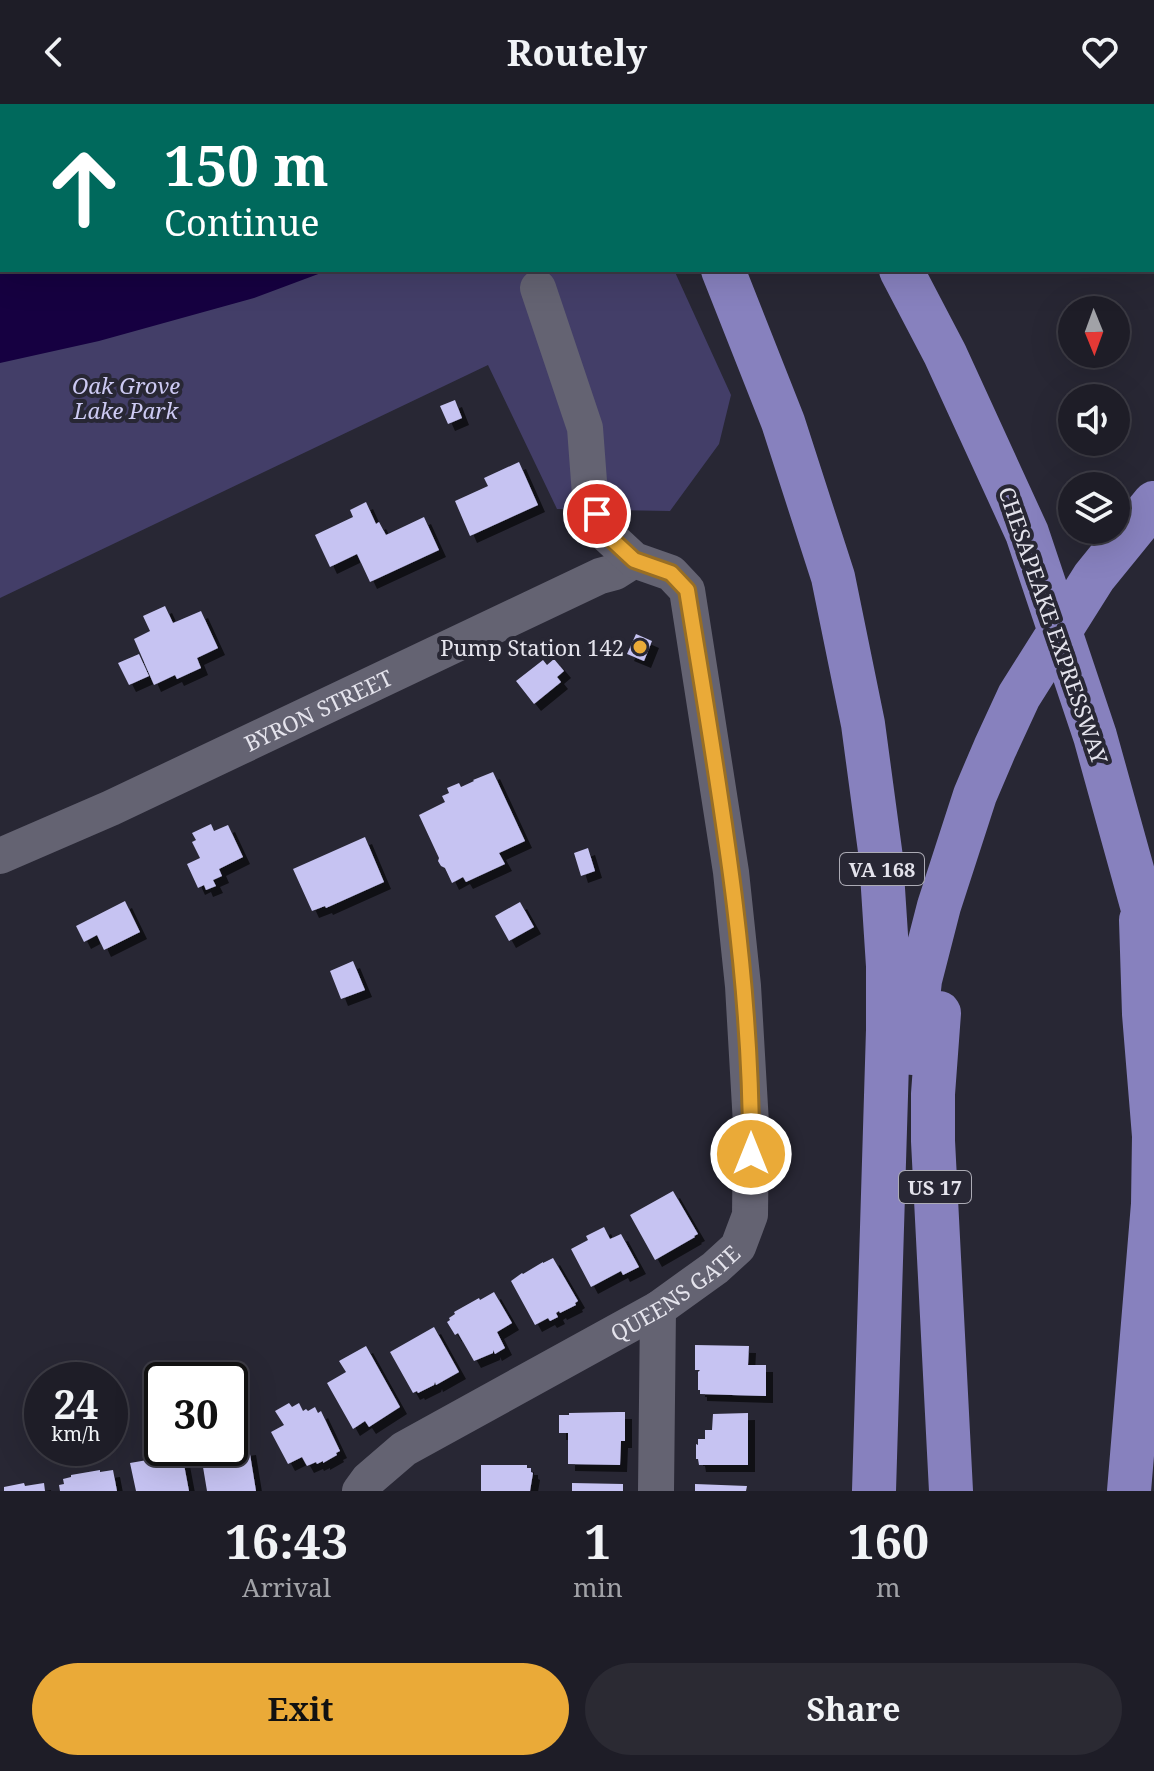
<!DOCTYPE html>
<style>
body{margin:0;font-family:"Noto Serif",serif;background:#2b2a33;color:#f1f3f6;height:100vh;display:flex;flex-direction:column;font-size:30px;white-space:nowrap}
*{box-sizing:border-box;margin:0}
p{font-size:26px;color:#a1a2a7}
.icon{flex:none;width:44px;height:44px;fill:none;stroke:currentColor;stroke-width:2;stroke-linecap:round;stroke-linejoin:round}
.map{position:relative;height:1387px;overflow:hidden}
.sheet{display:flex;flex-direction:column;background:#1e1d27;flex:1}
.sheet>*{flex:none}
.hud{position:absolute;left:0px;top:0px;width:1154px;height:168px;box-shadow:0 8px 32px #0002,0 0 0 2px #3c3b44;background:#00695c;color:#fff;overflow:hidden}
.needle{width:52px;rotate:179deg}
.buttons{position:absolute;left:1058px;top:192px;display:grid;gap:16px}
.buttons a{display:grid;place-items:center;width:72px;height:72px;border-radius:50%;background:#1e1d27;box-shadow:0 8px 32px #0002,0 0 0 2px #3c3b44;font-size:40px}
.speed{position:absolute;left:24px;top:1258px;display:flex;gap:16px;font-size:40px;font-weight:700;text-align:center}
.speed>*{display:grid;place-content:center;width:104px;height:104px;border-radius:50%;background:#1e1d27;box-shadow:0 8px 32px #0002,0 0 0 2px #3c3b44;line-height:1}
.speed small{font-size:20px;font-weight:400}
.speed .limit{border:4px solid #111;border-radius:12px;background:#fff;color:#111}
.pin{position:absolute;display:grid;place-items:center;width:68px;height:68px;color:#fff;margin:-34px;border:4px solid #fff;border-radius:50%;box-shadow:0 2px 8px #0007}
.me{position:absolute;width:88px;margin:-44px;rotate:0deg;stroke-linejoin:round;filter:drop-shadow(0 0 6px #0008)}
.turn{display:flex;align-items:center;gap:28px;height:168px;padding:0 32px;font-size:36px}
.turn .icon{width:104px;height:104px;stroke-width:2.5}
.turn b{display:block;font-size:56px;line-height:68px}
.eta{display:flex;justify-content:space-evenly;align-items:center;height:136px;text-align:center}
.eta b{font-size:48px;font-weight:700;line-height:56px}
.button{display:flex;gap:16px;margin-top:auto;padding:16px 32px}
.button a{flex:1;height:92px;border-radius:48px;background:#eaaa38;color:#111;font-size:32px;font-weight:700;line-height:92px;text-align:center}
.button a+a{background:#2b2a33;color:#f1f3f6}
header{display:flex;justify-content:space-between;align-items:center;height:104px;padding:0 32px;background:#1e1d27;font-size:36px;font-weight:700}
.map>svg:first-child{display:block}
</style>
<header><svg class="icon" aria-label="back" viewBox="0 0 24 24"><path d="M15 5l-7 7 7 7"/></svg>Routely<svg class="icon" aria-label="heart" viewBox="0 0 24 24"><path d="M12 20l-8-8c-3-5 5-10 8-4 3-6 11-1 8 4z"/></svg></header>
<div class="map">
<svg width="1154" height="1387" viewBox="0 0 1154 1387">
<defs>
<filter id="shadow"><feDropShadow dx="7" dy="7" stdDeviation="0" flood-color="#0009"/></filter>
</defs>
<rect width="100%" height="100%" fill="#282734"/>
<path fill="#433e68" d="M 0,0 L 587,0 L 588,2 L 2,2 L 2,166 L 674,166 L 731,291 L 719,340 L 670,407 L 557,405 L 488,261 L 0,494 Z"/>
<path fill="#160041" d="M 0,0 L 512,0 L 513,2 L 2,2 L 2,166 L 329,166 L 254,194 L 99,237 L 0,259 Z"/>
<path fill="#c6c3f2" filter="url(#shadow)" d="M 455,296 L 462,314 L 448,320 L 440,302 Z
M 519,358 L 538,401 L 470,432 L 455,397 L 488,382 L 484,374 Z
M 366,398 L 376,420 L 379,418 L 386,431 L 424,413 L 439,446 L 370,478 L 357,450 L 330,463 L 315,431 L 353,413 L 350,406 Z
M 165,502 L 173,519 L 201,507 L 218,544 L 197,554 L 201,564 L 177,575 L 175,571 L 154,581 L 134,535 L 150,527 L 143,512 Z
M 636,530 L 652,537 L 644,557 L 627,550 Z
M 139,550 L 149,572 L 129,581 L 118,559 Z
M 554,555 L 564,567 L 557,573 L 561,578 L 534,600 L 516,577 L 543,556 L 547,561 Z
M 493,668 L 525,737 L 499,749 L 505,760 L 466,778 L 463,773 L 452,779 L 445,764 L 441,762 L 438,757 L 439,754 L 419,711 L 445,698 L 442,692 L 449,689 L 447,684 L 459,679 L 461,683 L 474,677 L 473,676 Z
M 211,720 L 214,727 L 228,721 L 243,753 L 219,765 L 222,772 L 213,776 L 216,782 L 206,786 L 204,781 L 198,784 L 187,760 L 200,754 L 192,738 L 196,736 L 192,729 Z
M 365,733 L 384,778 L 326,804 L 325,802 L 312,807 L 293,765 Z
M 588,744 L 595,767 L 581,772 L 574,749 Z
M 125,797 L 140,828 L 104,846 L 97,831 L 84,838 L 76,822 Z
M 520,798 L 534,823 L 509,837 L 495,812 Z
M 353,857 L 365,886 L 341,895 L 330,867 Z
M 673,1087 L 698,1130 L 694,1132 L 695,1133 L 655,1156 L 630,1111 Z
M 604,1123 L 610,1135 L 621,1130 L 639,1163 L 623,1171 L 621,1167 L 591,1183 L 571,1145 L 588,1136 L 586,1132 Z
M 553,1154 L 578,1197 L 575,1199 L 576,1201 L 560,1209 L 559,1207 L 556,1209 L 558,1213 L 550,1217 L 548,1214 L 535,1221 L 511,1177 L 522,1169 L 523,1170 L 543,1158 L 543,1159 Z
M 494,1188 L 512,1219 L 497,1228 L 505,1244 L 495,1250 L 493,1246 L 493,1249 L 474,1257 L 458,1229 L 455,1231 L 447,1218 L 450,1216 L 449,1214 L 455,1210 L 454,1208 L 479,1194 L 480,1196 Z
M 434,1223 L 459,1268 L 436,1281 L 435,1278 L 434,1281 L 418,1289 L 417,1287 L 413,1289 L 390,1248 Z
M 695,1241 L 749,1242 L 748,1261 L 766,1261 L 766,1292 L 700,1290 L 700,1286 L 698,1286 L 698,1268 L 700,1266 L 695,1266 Z
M 366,1242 L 400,1303 L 369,1323 L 365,1317 L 353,1325 L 327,1279 L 346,1268 L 339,1257 Z
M 289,1299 L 292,1303 L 299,1299 L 303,1307 L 306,1305 L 308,1307 L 315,1303 L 318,1309 L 321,1307 L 340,1347 L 336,1349 L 337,1351 L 323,1359 L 323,1357 L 317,1360 L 316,1358 L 307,1362 L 302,1353 L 288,1360 L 271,1328 L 284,1321 L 275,1307 Z
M 618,1308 L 625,1308 L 625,1337 L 621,1337 L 620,1361 L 568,1360 L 568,1329 L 559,1329 L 559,1311 L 569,1311 L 569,1309 Z
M 748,1309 L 748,1361 L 699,1361 L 698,1355 L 696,1355 L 696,1340 L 698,1341 L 698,1335 L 705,1335 L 705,1326 L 712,1326 L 713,1310 Z
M 249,1344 L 256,1387 L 207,1387 L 201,1351 Z
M 182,1350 L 189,1387 L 136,1387 L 130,1359 Z
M 481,1361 L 527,1361 L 527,1364 L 531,1364 L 531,1368 L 533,1369 L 530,1387 L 481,1387 Z
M 100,1366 L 100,1368 L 113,1366 L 117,1387 L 60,1387 L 59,1381 L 64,1380 L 63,1375 L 71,1373 L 71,1371 Z
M 24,1379 L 25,1382 L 44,1379 L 45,1387 L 4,1387 L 4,1383 Z
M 572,1379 L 623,1380 L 623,1387 L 572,1387 Z
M 695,1380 L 747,1382 L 746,1387 L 695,1387 Z"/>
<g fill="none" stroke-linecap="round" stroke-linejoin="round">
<g stroke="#646372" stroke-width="36">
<path id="s1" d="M 0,752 L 111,704 L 600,472 L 615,468 L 634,456"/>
<path id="s2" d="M 360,1387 L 368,1376 L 404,1345 L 658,1205 L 715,1164 L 738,1143 L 750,1111 L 751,1020 L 743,882 L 731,768 L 687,486 L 671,469 L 634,456 L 605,429 L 590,391 L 585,324 L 538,184"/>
<path d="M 656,1387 L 658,1205"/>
</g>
<path stroke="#8781be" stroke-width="44" d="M 639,0 L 640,2
M 808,0 L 809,2
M 1152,4 L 1154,8
M 723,166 L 783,318 L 833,473 L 863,620 L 881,754 L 888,862 L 888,926 L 874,1387
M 901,166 L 945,250 L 1027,429 L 1095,632 L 1154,845
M 939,909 L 933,990 L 933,1037 L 951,1387
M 912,949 L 920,876 L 939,802 L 975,691 L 995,644 L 1019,592 L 1094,473 L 1154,399
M 1129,1387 L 1153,1100 L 1154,1032 L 1144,910 L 1141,816"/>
</g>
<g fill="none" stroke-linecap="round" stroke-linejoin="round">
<g stroke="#986e24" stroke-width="20">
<path id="route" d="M 597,410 L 605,429 L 634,456 L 671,469 L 687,486 C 717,673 752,861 751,1050"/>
</g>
<use href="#route" stroke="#eaaa38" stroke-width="14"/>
</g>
<circle fill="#eaaa38" stroke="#282734" stroke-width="3" cx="640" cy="543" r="8"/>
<g text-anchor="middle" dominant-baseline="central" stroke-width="8" stroke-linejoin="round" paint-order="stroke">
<g fill="#282734" stroke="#acabb5" stroke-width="2">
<rect x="840" y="749" width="84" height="32" rx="6"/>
<rect x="899" y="1067" width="72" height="32" rx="6"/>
</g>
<g font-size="20" font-weight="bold" fill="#e4e3ec">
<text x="882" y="765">VA 168</text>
<text x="935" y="1083">US 17</text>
</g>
<g font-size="22" font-style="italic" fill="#cdcaf3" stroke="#282734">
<text x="126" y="281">Oak Grove<tspan x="126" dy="25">Lake Park</tspan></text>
</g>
<g font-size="22" fill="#e4e3ec" stroke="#282734">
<text transform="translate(1054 521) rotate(71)">CHESAPEAKE EXPRESSWAY</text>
<text stroke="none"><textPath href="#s1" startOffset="350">BYRON STREET</textPath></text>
<text stroke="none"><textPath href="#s2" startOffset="374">QUEENS GATE</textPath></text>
</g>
<g font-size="22" fill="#e4e3ec" stroke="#282734" text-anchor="end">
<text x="624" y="543">Pump Station 142</text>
</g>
</g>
</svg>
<div class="buttons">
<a><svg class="needle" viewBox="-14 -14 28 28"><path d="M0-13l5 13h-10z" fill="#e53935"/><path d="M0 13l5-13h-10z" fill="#a1a2a7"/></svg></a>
<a><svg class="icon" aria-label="sound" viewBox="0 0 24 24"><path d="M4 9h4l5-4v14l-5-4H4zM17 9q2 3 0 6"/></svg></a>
<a><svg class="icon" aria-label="layers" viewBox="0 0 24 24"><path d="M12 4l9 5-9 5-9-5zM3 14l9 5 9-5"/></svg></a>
</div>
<div class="speed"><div>24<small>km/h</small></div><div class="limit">30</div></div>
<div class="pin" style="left:597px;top:410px;background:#d93025"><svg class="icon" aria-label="arrive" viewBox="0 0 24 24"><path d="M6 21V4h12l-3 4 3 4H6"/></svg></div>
<svg class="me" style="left:751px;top:1050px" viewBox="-20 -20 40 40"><circle r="17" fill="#eaaa38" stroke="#fff" stroke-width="3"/><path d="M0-11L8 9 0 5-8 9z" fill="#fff"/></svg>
<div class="hud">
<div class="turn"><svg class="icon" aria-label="ahead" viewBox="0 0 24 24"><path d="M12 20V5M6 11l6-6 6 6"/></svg><div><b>150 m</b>Continue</div></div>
</div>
</div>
<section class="sheet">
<div class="eta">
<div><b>16:43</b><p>Arrival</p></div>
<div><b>1</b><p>min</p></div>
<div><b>160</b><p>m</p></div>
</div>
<div class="button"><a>Exit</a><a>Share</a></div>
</section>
